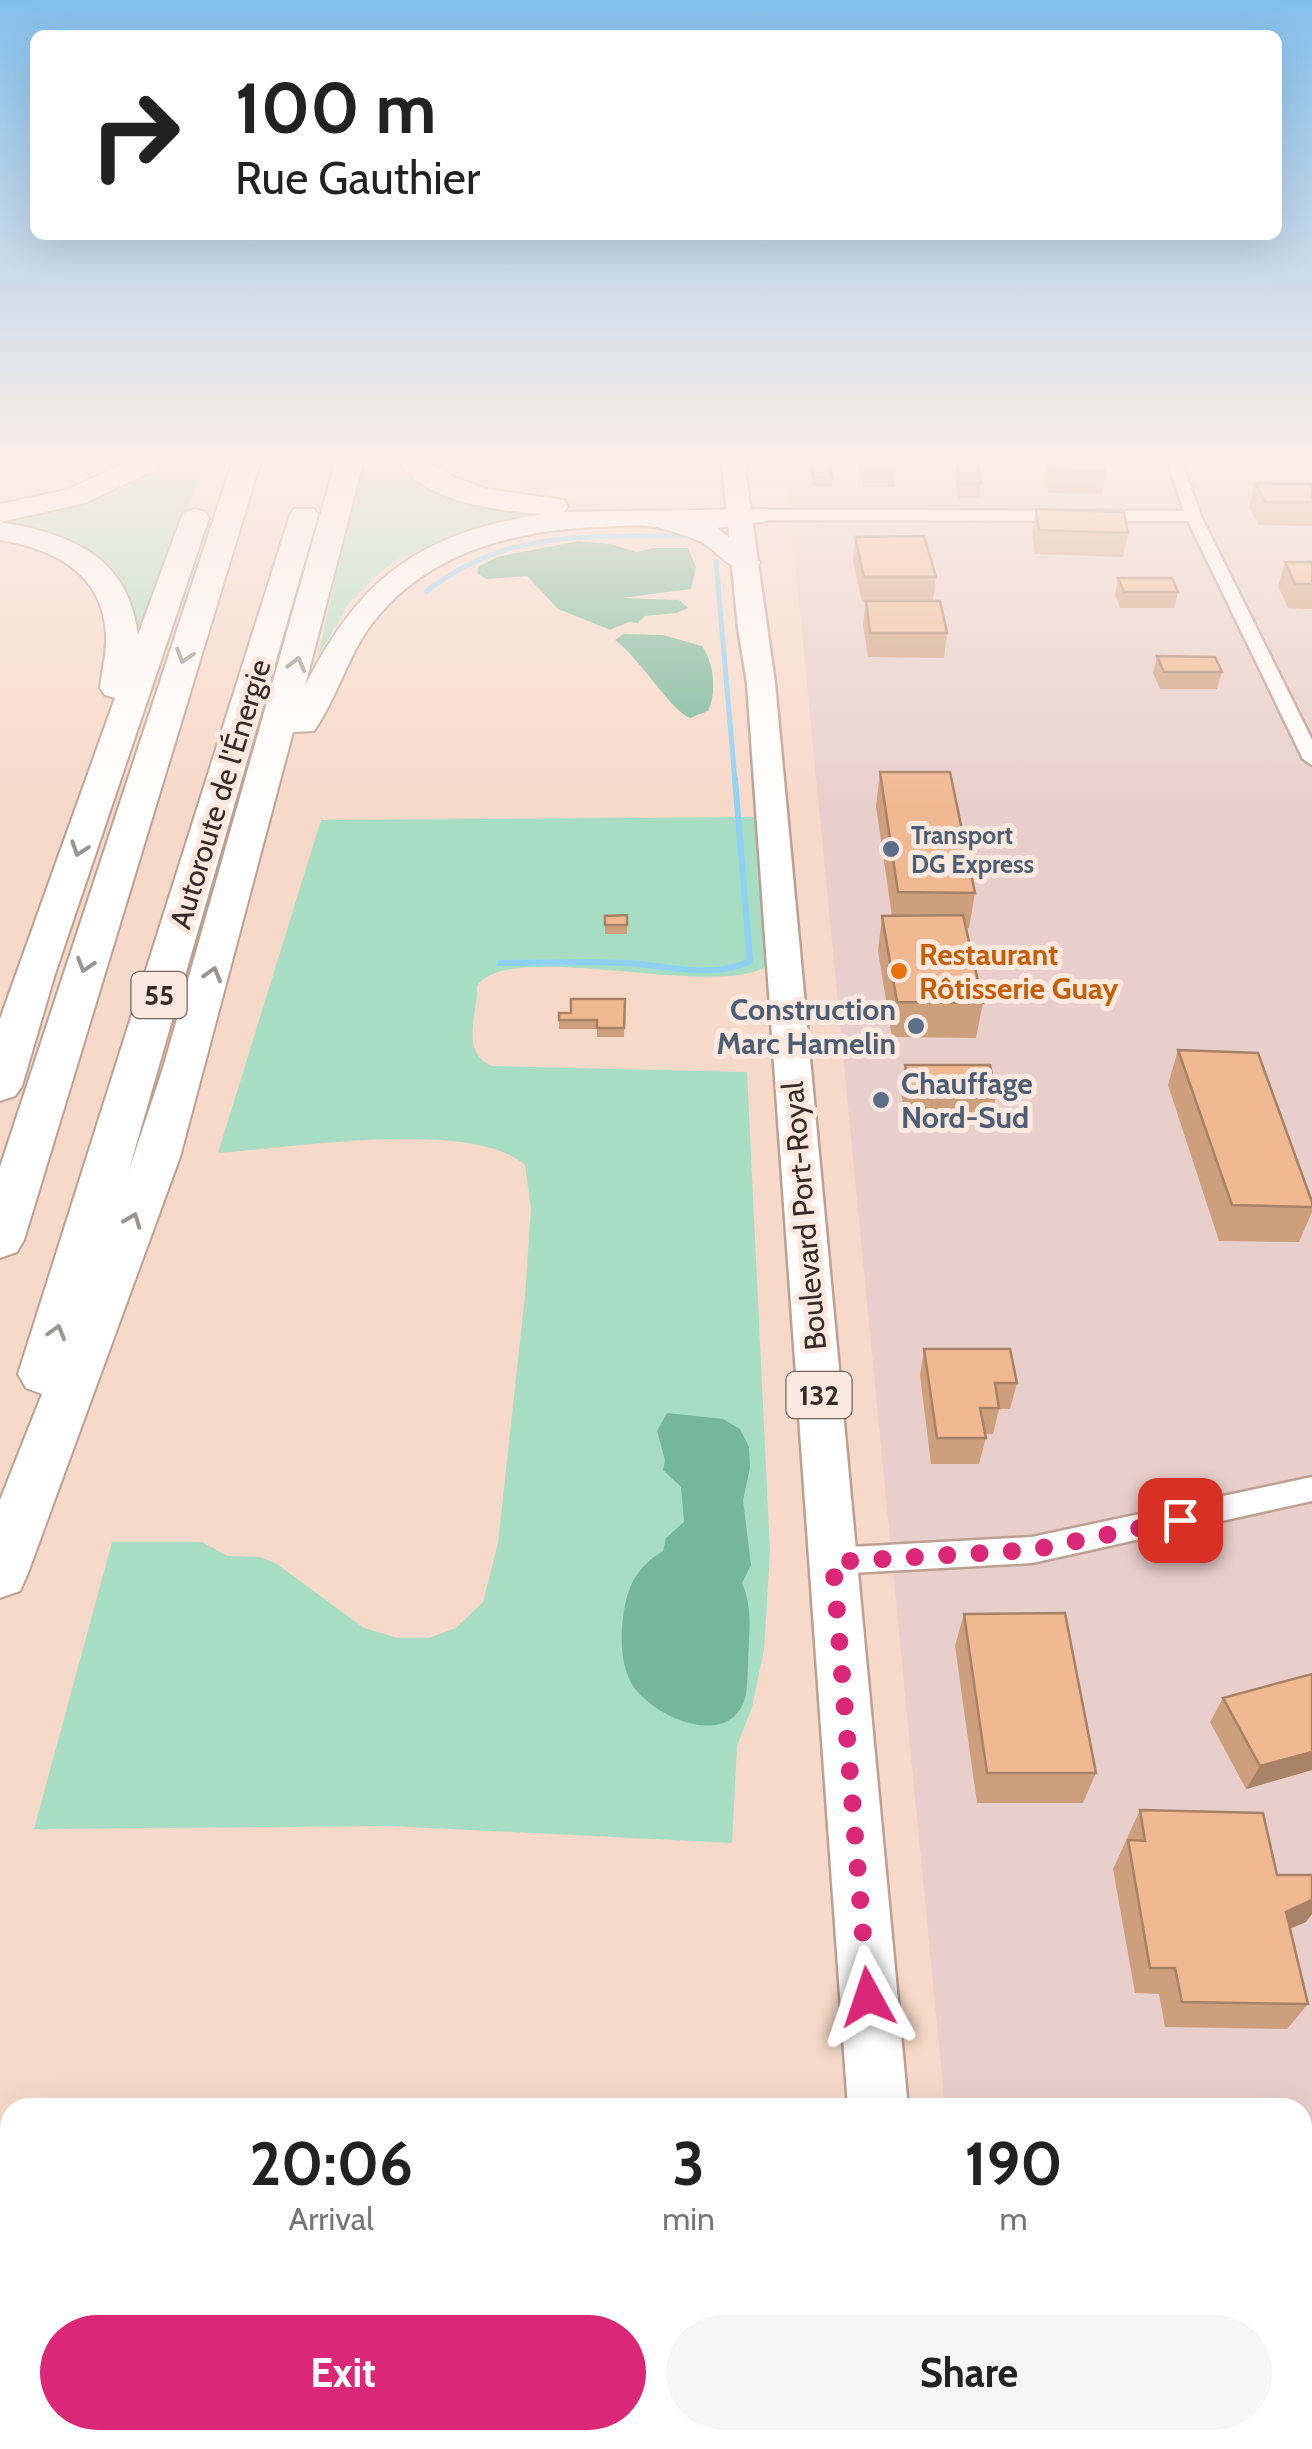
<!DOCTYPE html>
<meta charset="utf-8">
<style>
body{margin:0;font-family:Cabin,sans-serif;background:#f6f6f6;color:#222;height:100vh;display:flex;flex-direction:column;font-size:38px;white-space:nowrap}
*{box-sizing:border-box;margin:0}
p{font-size:32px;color:#767676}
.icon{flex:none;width:55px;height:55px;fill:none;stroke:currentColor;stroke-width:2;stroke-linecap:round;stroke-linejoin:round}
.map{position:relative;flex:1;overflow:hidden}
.panel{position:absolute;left:0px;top:2098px;width:1312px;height:352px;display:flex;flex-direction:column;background:#fff;border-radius:30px 30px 0 0;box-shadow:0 10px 40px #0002}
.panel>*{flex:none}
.banner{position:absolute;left:30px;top:30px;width:1252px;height:210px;border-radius:15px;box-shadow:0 10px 40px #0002;background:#fff;color:#222;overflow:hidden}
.pin{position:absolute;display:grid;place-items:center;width:85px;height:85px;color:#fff;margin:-42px;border-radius:20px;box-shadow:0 5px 15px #0006}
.me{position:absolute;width:110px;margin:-55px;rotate:355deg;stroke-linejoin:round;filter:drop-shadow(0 0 8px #0008)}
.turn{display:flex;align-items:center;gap:35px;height:210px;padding:0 40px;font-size:45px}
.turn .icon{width:130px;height:130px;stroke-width:2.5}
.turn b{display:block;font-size:70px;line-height:85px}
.eta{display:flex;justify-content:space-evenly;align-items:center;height:170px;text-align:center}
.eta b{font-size:60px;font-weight:700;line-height:70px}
.button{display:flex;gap:20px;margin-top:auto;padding:20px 40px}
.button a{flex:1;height:115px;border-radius:60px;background:#db2777;color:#fff;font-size:40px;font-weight:700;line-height:115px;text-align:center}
.button a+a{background:#f6f6f6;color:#222}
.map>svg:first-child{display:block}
</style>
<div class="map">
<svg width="1312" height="2449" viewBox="0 0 1312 2449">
<rect width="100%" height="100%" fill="#f7d9c9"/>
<path fill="#e9cfcc" d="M 451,463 L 1312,463 L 1312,2383 L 1302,2382 L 1302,2108 L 945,2107 L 788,488 L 535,487 Z"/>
<path fill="#a7dec3" d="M 158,463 L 204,463 L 144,631 L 138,635 L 133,634 C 130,546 73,540 0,526 L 0,518 L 145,471 Z
M 360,463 L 403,463 L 411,470 L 565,512 L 482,526 L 402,557 L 379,573 L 348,604 L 318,657 Z
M 756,817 L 766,967 C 711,999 508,938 477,986 C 478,1016 459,1051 492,1066 L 747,1072 L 770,1551 L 764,1650 L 752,1707 L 737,1746 L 732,1843 L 390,1826 L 34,1829 L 112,1542 L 202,1542 L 227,1556 L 261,1557 L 277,1564 L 364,1628 L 398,1638 L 429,1638 L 456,1628 L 483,1602 L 498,1543 L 525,1295 L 531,1209 L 525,1165 C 473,1118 290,1148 218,1153 L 321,820 Z"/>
<path fill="#74b899" d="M 578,541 L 610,544 L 637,552 L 652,548 L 688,548 L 696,567 L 691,589 L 622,598 L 679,600 L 688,608 L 677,613 L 645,616 L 638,623 L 629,622 L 610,630 L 558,609 L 527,576 L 486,579 L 477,573 L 478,567 L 497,557 Z
M 623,634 L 663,635 L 702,646 C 714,662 717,693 708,711 L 690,718 C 671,711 639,657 615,640 Z
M 667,1413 L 723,1419 L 740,1429 L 749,1447 L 750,1468 L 743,1500 L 751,1565 L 742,1583 C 754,1610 748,1637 748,1666 C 747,1678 748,1693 743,1704 C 723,1748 653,1716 633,1686 C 620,1665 620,1635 624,1611 C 628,1584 639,1565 663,1551 L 666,1538 L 684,1522 L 681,1487 L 663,1470 L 665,1460 L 657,1431 Z"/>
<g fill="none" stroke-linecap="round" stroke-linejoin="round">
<path stroke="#8ed1f4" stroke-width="5" d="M 716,561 L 735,781
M 426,592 C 504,529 588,537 683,536"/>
<path stroke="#8ed1f4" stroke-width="6" d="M 500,963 C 542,963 584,961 626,963 C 667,965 712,980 750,961 L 735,779"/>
<g stroke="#bca091" stroke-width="5">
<path id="minor" d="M 1168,463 L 1182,463 L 1201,516 L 1312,740 L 1312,765 L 1303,759 L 1188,521 L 757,520 L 749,515 L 757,510 L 1184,511 Z
M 1312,1477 L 1312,1501 L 1032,1563 L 833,1574 L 822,1570 L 818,1561 L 822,1552 L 833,1548 L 1032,1537 Z"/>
</g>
<g stroke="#bca091" stroke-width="5">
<path id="primary" d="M 722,463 L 744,463 L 775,683 L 908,2108 L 848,2108 L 747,683 L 738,628 Z
M 872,2440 L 940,2440 L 940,2449 L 872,2449 Z"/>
</g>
<g stroke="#bca091" stroke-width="4">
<path id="motorway" d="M 125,463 L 161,463 L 157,469 L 85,503 L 0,522 L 0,504 L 66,490 Z
M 232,463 L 260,463 L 24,1240 L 17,1252 L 0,1258 L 0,1167 Z
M 335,463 L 363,463 L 305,686 C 361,576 421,533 543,514 C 498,511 428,503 399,463 L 430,463 L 454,477 L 486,489 L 564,500 L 568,506 L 564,512 L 767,509 L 771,515 L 767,521 L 717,528 L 760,562 L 756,568 C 731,574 722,555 703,543 C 692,537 672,531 660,528 C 642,524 618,526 599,527 C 511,530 422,554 368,629 C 346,661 336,700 314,731 L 293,732 L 180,1157 L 28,1573 L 20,1591 L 0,1598 L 0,1500 L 42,1394 L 26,1388 L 18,1374 L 290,515 L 294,509 L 314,509 L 318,515 L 128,1173 L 163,1068 Z
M 195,509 L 205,512 L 209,518 L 55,974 L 22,1086 L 15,1096 L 0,1101 L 0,1019 L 115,698 L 105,695 L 100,688 C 102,670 107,652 106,634 C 103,573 54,549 0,540 L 0,522 C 71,534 128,556 138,635 L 181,518 L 185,512 Z"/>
</g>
<use href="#minor" fill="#fff" fill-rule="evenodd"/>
<use href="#primary" fill="#fff" fill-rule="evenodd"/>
<use href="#motorway" fill="#fff" fill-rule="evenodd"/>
</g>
<path fill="#ce9f7d" d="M 809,463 L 830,463 L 832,478 L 832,486 L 813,486 Z
M 858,463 L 896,463 L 894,487 L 863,487 Z
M 1046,463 L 1104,463 L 1106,471 L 1102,494 L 1049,493 L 1044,475 Z
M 957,465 L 981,483 L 979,498 L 958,498 L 955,480 Z
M 1255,483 L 1312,484 L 1312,526 L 1259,525 L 1249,507 Z
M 1036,509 L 1128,533 L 1123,557 L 1035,554 L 1032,533 Z
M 855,537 L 936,577 L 933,601 L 947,633 L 944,658 L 868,657 L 863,625 L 866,602 L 862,602 L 853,561 Z
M 1285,562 L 1312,562 L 1312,609 L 1288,608 L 1278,586 Z
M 1118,578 L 1178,592 L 1174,608 L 1120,608 L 1115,594 Z
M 1157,656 L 1222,672 L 1217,689 L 1160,689 L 1153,673 Z
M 880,772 L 975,893 L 969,928 L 966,928 L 983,1003 L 976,1038 L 892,1037 L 878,951 L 882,916 L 892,916 L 876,806 Z
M 627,915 L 627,934 L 605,934 L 605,916 Z
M 625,999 L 624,1037 L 597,1037 L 597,1029 L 559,1029 L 559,1013 L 571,1013 Z
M 1178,1050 L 1312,1202 L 1312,1212 L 1299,1242 L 1219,1241 L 1168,1085 Z
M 905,1065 L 996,1095 L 991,1121 L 906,1122 L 901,1092 Z
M 924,1349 L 1017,1383 L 1010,1409 L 999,1409 L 993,1434 L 985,1434 L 986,1438 L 979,1464 L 931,1464 L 920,1375 Z
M 964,1614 L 1096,1773 L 1083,1803 L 977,1803 L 955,1646 Z
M 1223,1698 L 1312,1770 L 1246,1789 L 1210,1722 Z
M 1140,1810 L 1306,1922 L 1290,1929 L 1308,2004 L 1287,2029 L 1165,2027 L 1159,1994 L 1135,1993 L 1113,1869 Z"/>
<path fill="#a88266" d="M 1312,1752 L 1312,1770 L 1246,1789 L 1260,1766 Z
M 1312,1900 L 1312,1914 L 1306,1922 L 1266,1938 L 1286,1912 Z"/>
<path fill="#f0b991" stroke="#a88266" stroke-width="2.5" d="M 811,463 L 830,463 L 832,478 L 813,478 Z
M 865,463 L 896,463 L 896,464 L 865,464 Z
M 1051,463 L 1104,463 L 1106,471 L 1053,470 Z
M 957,465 L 978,465 L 981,483 L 960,482 Z
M 1255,483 L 1312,484 L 1312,502 L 1265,502 Z
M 1036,509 L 1124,512 L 1128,533 L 1039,530 Z
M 924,536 L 936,577 L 864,577 L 855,537 Z
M 1285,562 L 1312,562 L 1312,584 L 1295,584 Z
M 1118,578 L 1172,578 L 1178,592 L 1124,592 Z
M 866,601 L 940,601 L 947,633 L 870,633 Z
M 1157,656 L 1215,657 L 1222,672 L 1164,672 Z
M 880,772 L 950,772 L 975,893 L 898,892 Z
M 627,915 L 627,925 L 605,925 L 605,916 Z
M 963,915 L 983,1003 L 897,1002 L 882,916 Z
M 571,999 L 625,999 L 624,1028 L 597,1028 L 597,1020 L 559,1020 L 559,1013 L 571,1013 Z
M 1178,1050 L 1258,1053 L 1312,1202 L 1312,1207 L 1232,1205 Z
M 905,1065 L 990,1065 L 996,1095 L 910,1095 Z
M 924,1349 L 1010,1349 L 1017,1383 L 995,1383 L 999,1408 L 980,1408 L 986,1438 L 937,1438 Z
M 1065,1613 L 1096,1773 L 987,1773 L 964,1614 Z
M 1312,1674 L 1312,1752 L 1260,1766 L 1223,1698 Z
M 1140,1810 L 1263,1813 L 1277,1875 L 1312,1875 L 1312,1900 L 1286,1912 L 1308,2004 L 1182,2002 L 1175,1968 L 1150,1968 L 1128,1840 L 1145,1841 Z"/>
<defs><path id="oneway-chevron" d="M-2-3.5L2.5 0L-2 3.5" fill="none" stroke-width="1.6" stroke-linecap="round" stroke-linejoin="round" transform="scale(2.5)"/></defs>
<g stroke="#9a9592">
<use href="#oneway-chevron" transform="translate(184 656) rotate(108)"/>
<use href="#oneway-chevron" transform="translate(297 664) rotate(-75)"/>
<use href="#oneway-chevron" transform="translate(79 849) rotate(109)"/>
<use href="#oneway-chevron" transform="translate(85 965) rotate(107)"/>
<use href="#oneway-chevron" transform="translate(213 974) rotate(-74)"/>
<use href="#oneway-chevron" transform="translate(133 1220) rotate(-69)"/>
<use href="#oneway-chevron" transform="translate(57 1332) rotate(-74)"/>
</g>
<linearGradient id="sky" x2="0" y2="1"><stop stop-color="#84c0ed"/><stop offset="0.57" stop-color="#fbeee7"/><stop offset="1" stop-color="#fbeee7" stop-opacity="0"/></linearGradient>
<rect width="1312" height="806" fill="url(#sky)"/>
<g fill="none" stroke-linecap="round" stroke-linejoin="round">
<path stroke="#db2777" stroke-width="18" stroke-dasharray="0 32.4" d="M 868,1997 L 833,1562 L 1032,1550 L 1180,1520"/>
</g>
<g fill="#5c6f8a" stroke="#fbe9df" stroke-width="4">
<circle cx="891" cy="849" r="10"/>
<circle cx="916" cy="1026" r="10"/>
<circle cx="881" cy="1100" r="10"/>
</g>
<circle fill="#e8710a" stroke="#fbe9df" stroke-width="4" cx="899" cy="971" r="10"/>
<g text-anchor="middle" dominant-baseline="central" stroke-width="10" stroke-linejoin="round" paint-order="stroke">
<g font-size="25" font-weight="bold" fill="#4e5e75" stroke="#fbe9df" text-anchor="start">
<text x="911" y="835">Transport<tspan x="911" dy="29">DG Express</tspan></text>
</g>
<g fill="#fbe9df" stroke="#71645d" stroke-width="2.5">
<rect x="131.5" y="972" width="55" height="46" rx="8"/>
<rect x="786.5" y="1372" width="65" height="46" rx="8"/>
</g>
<g font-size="28" font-weight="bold" fill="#362b25">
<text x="159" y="995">55</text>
<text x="819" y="1395">132</text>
</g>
<g font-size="30" fill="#362b25" stroke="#fbe9df">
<text transform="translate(220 794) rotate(-73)">Autoroute de l'Énergie</text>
<text transform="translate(804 1216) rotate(-95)">Boulevard Port-Royal</text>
</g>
<g font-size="30" font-weight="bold" fill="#c56008" stroke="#fbe9df" text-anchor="start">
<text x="919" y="954">Restaurant<tspan x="919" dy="34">Rôtisserie Guay</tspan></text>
</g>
<g font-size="30" font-weight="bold" fill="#4e5e75" stroke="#fbe9df" text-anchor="end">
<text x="896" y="1009">Construction<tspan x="896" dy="34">Marc Hamelin</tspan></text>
<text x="901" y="1083" text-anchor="start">Chauffage<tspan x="901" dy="34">Nord-Sud</tspan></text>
</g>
</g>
</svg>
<div class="pin" style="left:1180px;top:1520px;background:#d93025"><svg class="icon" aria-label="arrive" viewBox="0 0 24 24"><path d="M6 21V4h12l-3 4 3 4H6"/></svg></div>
<svg class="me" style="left:868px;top:1997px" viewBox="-20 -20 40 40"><path d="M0-17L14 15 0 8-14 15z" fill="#db2777" stroke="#fff" stroke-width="4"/></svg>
<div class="banner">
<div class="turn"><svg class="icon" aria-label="right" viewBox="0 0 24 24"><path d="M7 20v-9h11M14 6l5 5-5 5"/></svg><div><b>100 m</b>Rue Gauthier</div></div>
</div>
<section class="panel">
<div class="eta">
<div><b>20:06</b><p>Arrival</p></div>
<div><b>3</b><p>min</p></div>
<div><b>190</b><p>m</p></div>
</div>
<div class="button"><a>Exit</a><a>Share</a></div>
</section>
</div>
